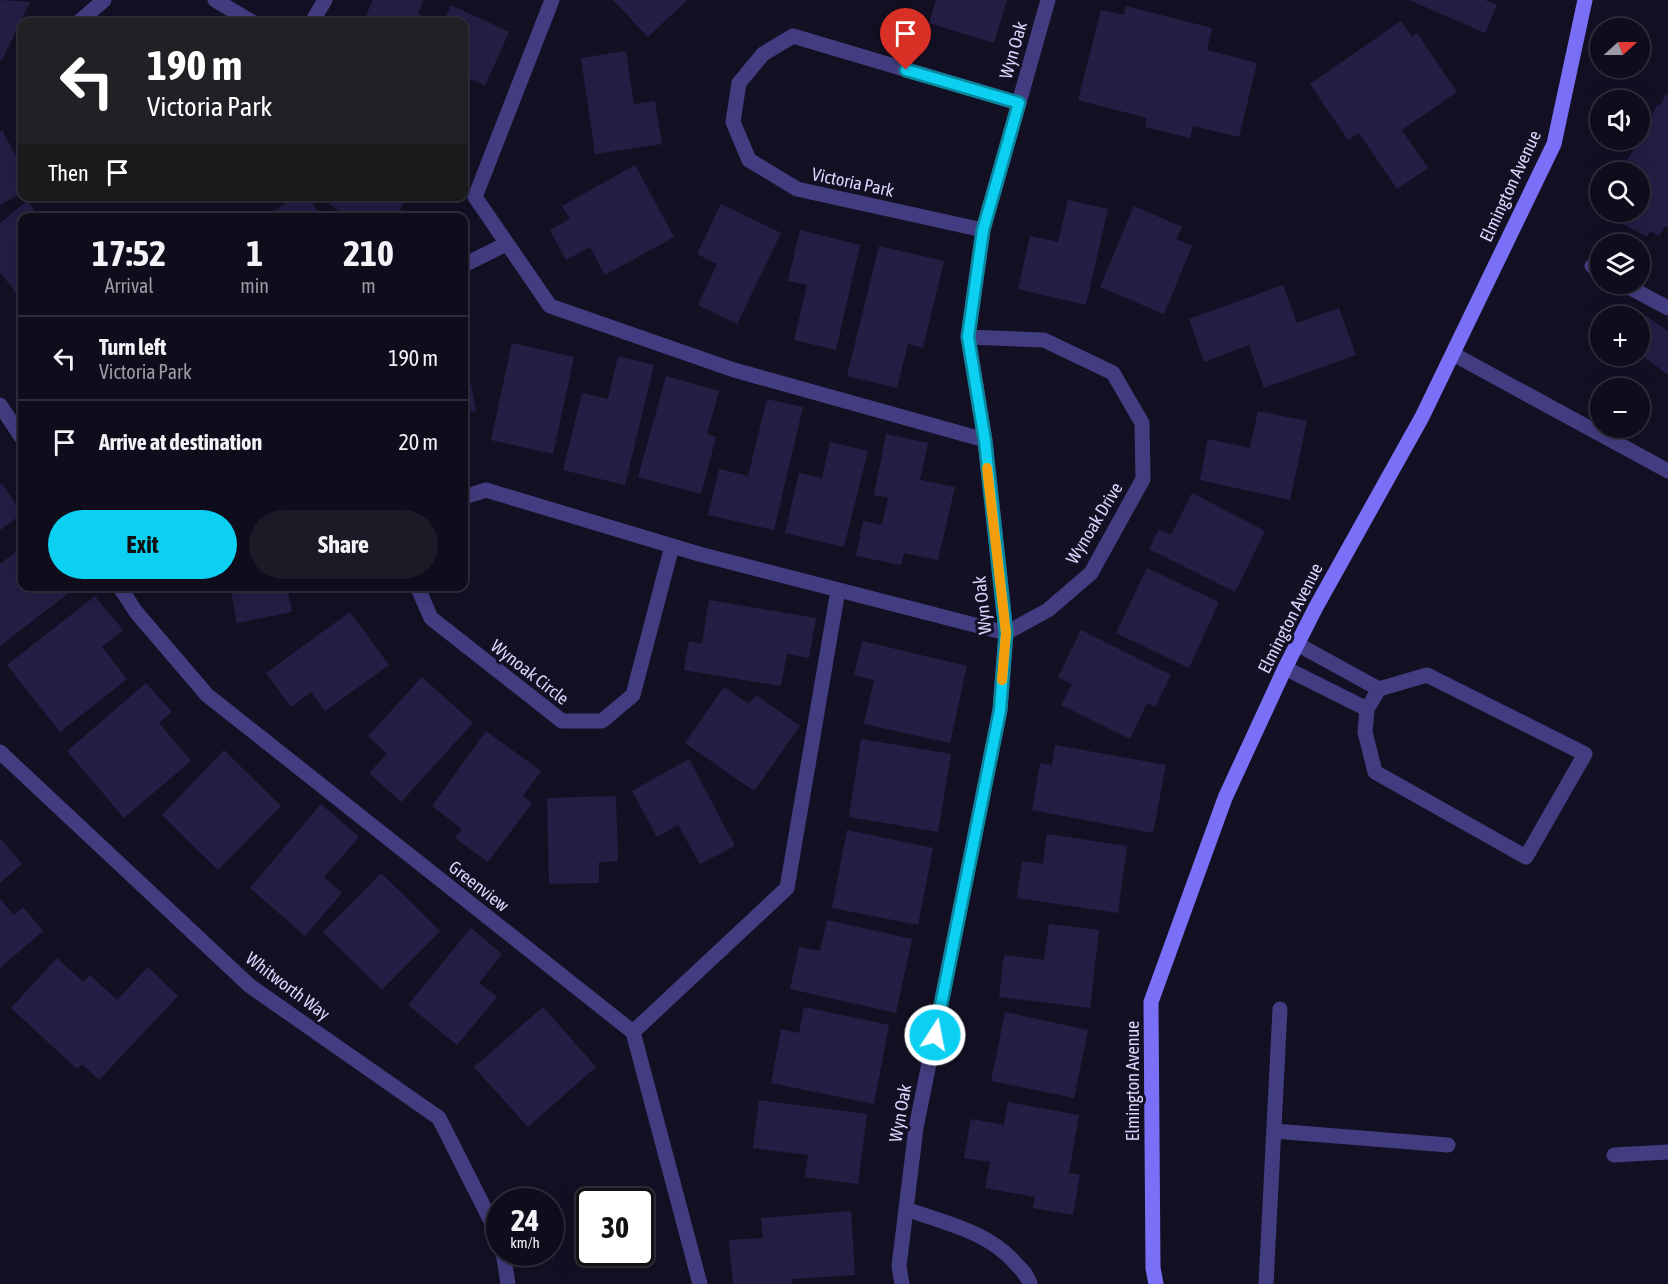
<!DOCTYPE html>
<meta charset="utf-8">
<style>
body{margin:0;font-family:"Asap Condensed",sans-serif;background:#1d1a28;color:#f1f3f6;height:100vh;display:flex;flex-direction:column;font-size:22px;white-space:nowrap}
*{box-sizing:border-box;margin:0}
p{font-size:20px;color:#9b9ba3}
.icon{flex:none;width:33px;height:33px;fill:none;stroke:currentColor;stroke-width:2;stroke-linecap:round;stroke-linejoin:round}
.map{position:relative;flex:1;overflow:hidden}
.side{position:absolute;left:18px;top:213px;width:450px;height:378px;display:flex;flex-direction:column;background:#0f0c1b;border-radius:12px;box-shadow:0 6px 24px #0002,0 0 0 2px #2f2c3a}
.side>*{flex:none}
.top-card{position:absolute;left:18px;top:18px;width:450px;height:183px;border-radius:12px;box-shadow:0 6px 24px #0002,0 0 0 2px #2f2c3a;background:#202124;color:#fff;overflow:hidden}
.needle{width:39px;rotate:69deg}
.buttons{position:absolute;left:1590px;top:18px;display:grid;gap:12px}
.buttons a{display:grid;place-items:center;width:60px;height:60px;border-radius:50%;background:#0f0c1b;box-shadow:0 6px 24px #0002,0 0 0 2px #2f2c3a;font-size:30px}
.speed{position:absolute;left:486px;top:1188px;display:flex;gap:12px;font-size:30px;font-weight:700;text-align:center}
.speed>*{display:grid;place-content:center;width:78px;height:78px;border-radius:50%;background:#0f0c1b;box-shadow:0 6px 24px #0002,0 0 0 2px #2f2c3a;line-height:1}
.speed small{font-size:15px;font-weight:400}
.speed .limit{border:3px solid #111;border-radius:9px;background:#fff;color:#111}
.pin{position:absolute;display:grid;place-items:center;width:51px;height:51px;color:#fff;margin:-62px -26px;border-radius:50% 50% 50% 0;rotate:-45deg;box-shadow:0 0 6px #0007}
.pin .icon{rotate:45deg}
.me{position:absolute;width:66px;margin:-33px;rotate:11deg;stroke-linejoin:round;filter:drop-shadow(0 0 4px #0008)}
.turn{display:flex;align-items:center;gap:21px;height:126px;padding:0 30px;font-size:27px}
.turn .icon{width:78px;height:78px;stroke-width:2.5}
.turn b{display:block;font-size:42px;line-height:51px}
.then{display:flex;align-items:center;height:57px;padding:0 30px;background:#0003;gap:12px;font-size:22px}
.eta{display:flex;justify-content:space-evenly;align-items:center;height:102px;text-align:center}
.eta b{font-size:36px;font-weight:700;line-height:42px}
.button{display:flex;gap:12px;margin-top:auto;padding:12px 30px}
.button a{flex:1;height:69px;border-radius:36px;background:#0cd0f2;color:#111;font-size:24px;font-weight:700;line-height:69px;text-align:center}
.button a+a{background:#1d1a28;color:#f1f3f6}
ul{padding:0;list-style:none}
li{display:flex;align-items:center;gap:18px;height:84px;padding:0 30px;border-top:2px solid #2f2c3a}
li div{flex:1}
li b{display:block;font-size:22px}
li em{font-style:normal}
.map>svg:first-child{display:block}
</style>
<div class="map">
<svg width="1668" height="1284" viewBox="0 0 1668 1284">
<rect width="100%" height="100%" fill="#141024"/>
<path fill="#261d44" d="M 0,0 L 30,2 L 2,60 L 0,60 Z
M 373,0 L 424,0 L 418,14 L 435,22 L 363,22 Z
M 613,0 L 687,0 L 648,37 Z
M 936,0 L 1007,0 L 994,43 L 929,23 Z
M 1409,0 L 1485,0 L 1497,5 L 1485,33 Z
M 451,5 L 509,32 L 485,86 L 464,76 L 464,22 L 443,22 Z
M 1126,6 L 1212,28 L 1207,50 L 1257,63 L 1239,137 L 1193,126 L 1190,138 L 1145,127 L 1147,118 L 1078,100 L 1101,10 L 1124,15 Z
M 1401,21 L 1412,37 L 1417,33 L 1457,92 L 1402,130 L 1428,168 L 1397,189 L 1359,133 L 1348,140 L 1310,84 Z
M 626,51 L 634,104 L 655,101 L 662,144 L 595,154 L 581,58 Z
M 1666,94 L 1668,95 L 1668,228 L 1665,226 L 1659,236 L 1650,231 L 1647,237 L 1601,212 L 1640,212 L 1640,172 L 1621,171 L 1642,134 L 1644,134 L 1648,128 L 1645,127 L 1658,104 L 1660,105 Z
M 2,130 L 22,167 L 22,193 L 0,205 L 0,132 Z
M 635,165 L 674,237 L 605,275 L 590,247 L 566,260 L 550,230 L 570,219 L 562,206 Z
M 294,196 L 307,196 L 323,218 L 266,218 Z
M 318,196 L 408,196 L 400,209 L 413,218 L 349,218 Z
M 1068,200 L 1108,209 L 1086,305 L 1018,289 L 1030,236 L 1058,242 Z
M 27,201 L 41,218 L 22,218 L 22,301 L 0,272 L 0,223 Z
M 721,204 L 781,233 L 737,324 L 698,305 L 717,264 L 697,254 Z
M 1134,206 L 1182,227 L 1176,239 L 1192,246 L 1164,314 L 1100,287 Z
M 800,230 L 860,245 L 836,350 L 794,340 L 807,285 L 788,281 Z
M 879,246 L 944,261 L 923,348 L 908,344 L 897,388 L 847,376 Z
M 1283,285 L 1297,323 L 1339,308 L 1356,355 L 1264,388 L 1249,345 L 1204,362 L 1189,319 Z
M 1646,316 L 1668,331 L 1668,375 L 1640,354 L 1640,325 Z
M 512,343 L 574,357 L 553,454 L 491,440 Z
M 464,348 L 476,411 L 464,413 Z
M 618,356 L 654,365 L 625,485 L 563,470 L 582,393 L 608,399 Z
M 666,376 L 719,391 L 707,434 L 716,437 L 701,494 L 638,477 Z
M 767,399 L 803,407 L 774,530 L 708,515 L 719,469 L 748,476 Z
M 1258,411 L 1307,421 L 1290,500 L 1200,480 L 1208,439 L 1250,448 Z
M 886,434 L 928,443 L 920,480 L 955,487 L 938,560 L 904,553 L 901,565 L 856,556 L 863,521 L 882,525 L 888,498 L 874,495 Z
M 830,442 L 868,451 L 844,547 L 785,533 L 799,473 L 822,478 Z
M 2,483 L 22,514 L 0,530 L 0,484 Z
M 1192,493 L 1265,531 L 1235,592 L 1149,549 L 1159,529 L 1171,535 Z
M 22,547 L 22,586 L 78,586 L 0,646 L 0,564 Z
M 1147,568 L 1219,602 L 1189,668 L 1116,633 Z
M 230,586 L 287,586 L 292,612 L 237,623 Z
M 95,596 L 123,630 L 102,647 L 127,679 L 60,732 L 7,665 Z
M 709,600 L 816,618 L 809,658 L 787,654 L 781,686 L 684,670 L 689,641 L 702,644 Z
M 350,612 L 389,665 L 325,711 L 311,692 L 291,707 L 266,673 Z
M 1081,630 L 1171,675 L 1155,707 L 1147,703 L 1130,739 L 1061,705 L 1072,684 L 1058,677 Z
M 862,641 L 967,666 L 950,743 L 864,724 L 874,680 L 854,675 Z
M 422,677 L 473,723 L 401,802 L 369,773 L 387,754 L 368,736 Z
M 146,683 L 172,712 L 159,723 L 191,761 L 124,818 L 67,751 Z
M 724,687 L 749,704 L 756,695 L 800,726 L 754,791 L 685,743 Z
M 486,731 L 541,771 L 523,796 L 532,803 L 488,862 L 455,838 L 462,829 L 432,806 Z
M 861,739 L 951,754 L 938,832 L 849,817 Z
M 1055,745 L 1166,765 L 1153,833 L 1032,810 L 1040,763 L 1052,765 Z
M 224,750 L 281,806 L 218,870 L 162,815 Z
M 689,759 L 735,846 L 700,864 L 678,825 L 657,837 L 632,791 Z
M 616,796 L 618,861 L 599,862 L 599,883 L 549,884 L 547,798 Z
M 321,804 L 359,837 L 324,877 L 342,893 L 305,936 L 250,888 Z
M 847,830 L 933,848 L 918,925 L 832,908 Z
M 1047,834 L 1127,846 L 1118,913 L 1017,898 L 1022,861 L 1043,864 Z
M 0,838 L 22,864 L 0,883 Z
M 381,873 L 440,931 L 382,990 L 323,932 Z
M 0,899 L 14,915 L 23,907 L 43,931 L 0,968 Z
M 827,920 L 912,939 L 896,1013 L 790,989 L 799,947 L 820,951 Z
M 1049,924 L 1099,930 L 1090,1008 L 999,997 L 1004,955 L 1044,960 Z
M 471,928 L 502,954 L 479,983 L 497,997 L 457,1045 L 408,1005 Z
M 57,958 L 83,982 L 90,975 L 117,1000 L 148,967 L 178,996 L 99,1080 L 82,1064 L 77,1069 L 11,1008 Z
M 543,1007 L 596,1067 L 528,1127 L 474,1067 Z
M 804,1007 L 889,1025 L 874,1104 L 771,1083 L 781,1029 L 799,1033 Z
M 1005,1012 L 1088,1030 L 1074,1098 L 991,1081 Z
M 759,1100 L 867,1114 L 858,1184 L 805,1177 L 808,1155 L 753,1148 Z
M 1008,1102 L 1079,1115 L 1069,1173 L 1080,1175 L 1073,1215 L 1033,1208 L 1035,1197 L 985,1188 L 990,1162 L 964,1158 L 971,1119 L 1004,1125 Z
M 851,1211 L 855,1275 L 792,1279 L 792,1284 L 733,1284 L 729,1240 L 763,1238 L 761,1218 Z"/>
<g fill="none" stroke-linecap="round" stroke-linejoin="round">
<path stroke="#423d80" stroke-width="15" d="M 1592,266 L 1600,271
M 1623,284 L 1668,308
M 1453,354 L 1668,471
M 1297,644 L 1379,689
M 1285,668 L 1367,709
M 1427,675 L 1585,754 L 1526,857 L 1375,772 L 1365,732 L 1367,709 L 1379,689 Z
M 1274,1131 L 1448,1145
M 1614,1155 L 1668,1152
M 1266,1284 L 1280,1009"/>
<path stroke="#423d80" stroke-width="15" d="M 215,0 L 252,22
M 552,0 L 475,197 L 550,306 L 734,370 L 985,440
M 79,22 L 104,0
M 312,22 L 325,0
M 983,230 L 797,189 L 749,160 L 733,122 L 739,83 L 763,54 L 793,36 L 1019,103
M 464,265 L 506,244
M 0,405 L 22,438
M 464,497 L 486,490 L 699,554 L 1006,633 L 1048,610 L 1091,573 L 1143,479 L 1142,423 L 1113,373 L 1044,340 L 968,337
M 119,586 L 136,612 L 207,695 L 633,1032 L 700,1284
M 417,586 L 431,618 L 562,721 L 602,721 L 633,695 L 672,546
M 0,752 L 250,986 L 439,1118 L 500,1239
M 633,1032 L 787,888 L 838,590
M 906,1209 C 945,1223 990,1232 1017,1265 C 1023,1271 1028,1276 1030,1284
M 503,1252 L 508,1284
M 902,1284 L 899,1266 L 916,1128 L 1000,710 L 1006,633 L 985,440 L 968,337 L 983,230 L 1048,0"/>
<path stroke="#7a70f8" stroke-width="15" d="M 1156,1284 L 1153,1268 L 1151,1002 L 1225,798 L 1285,668 L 1316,607 L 1422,417 L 1554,144 L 1585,0"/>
</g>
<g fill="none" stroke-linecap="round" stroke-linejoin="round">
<g stroke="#08879d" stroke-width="15">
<path id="route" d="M 906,70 L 1019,103 L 983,230 L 968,337 L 985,441 L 1006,633 L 1000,710 L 935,1035"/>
</g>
<use href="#route" stroke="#0cd0f2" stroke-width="10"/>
<path stroke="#f59e0b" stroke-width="10" d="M 987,468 L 1006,633 L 1002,680"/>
</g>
<g text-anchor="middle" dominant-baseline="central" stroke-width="6" stroke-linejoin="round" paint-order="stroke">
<g font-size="18" fill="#dbd4fd" stroke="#141024">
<text transform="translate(1013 50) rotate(-74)">Wyn Oak</text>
<text transform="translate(853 182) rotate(12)">Victoria Park</text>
<text transform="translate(1510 186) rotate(-65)">Elmington Avenue</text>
<text transform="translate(1094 523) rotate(-59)">Wynoak Drive</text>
<text transform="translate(982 605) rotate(-96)">Wyn Oak</text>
<text transform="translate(1290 618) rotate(-63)">Elmington Avenue</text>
<text transform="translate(530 672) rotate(38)">Wynoak Circle</text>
<text transform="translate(479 886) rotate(38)">Greenview</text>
<text transform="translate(288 986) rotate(37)">Whitworth Way</text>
<text transform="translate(1132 1081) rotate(-90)">Elmington Avenue</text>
<text transform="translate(900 1113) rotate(-80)">Wyn Oak</text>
</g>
</g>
</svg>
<div class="buttons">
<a><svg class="needle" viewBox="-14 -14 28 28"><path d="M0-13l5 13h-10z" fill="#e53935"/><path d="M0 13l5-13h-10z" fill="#9b9ba3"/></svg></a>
<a><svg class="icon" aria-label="sound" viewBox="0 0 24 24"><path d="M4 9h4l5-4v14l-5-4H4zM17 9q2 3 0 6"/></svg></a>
<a><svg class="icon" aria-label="search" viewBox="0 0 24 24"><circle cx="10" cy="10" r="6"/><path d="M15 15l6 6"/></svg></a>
<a><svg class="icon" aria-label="layers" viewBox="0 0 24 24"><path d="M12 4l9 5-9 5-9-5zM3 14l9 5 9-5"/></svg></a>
<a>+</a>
<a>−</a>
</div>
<div class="speed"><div>24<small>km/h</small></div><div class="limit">30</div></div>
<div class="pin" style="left:906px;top:70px;background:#d93025"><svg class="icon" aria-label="arrive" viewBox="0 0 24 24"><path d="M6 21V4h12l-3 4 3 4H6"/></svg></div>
<svg class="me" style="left:935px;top:1035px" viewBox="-20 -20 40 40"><circle r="17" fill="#0cd0f2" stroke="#fff" stroke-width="3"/><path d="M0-11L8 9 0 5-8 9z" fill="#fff"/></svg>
<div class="top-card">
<div class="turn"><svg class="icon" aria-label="left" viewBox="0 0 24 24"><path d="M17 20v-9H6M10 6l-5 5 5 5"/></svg><div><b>190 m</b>Victoria Park</div></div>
<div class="then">Then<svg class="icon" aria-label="arrive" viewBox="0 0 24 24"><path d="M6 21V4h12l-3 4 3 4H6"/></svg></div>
</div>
<section class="side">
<div class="eta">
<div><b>17:52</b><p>Arrival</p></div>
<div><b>1</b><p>min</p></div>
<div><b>210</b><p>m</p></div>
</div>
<ul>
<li><svg class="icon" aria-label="left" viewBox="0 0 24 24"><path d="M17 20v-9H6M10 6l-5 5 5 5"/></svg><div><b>Turn left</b><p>Victoria Park</p></div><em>190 m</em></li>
<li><svg class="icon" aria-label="arrive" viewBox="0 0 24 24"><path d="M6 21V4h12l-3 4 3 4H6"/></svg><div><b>Arrive at destination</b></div><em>20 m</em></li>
</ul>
<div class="button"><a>Exit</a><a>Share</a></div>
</section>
</div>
